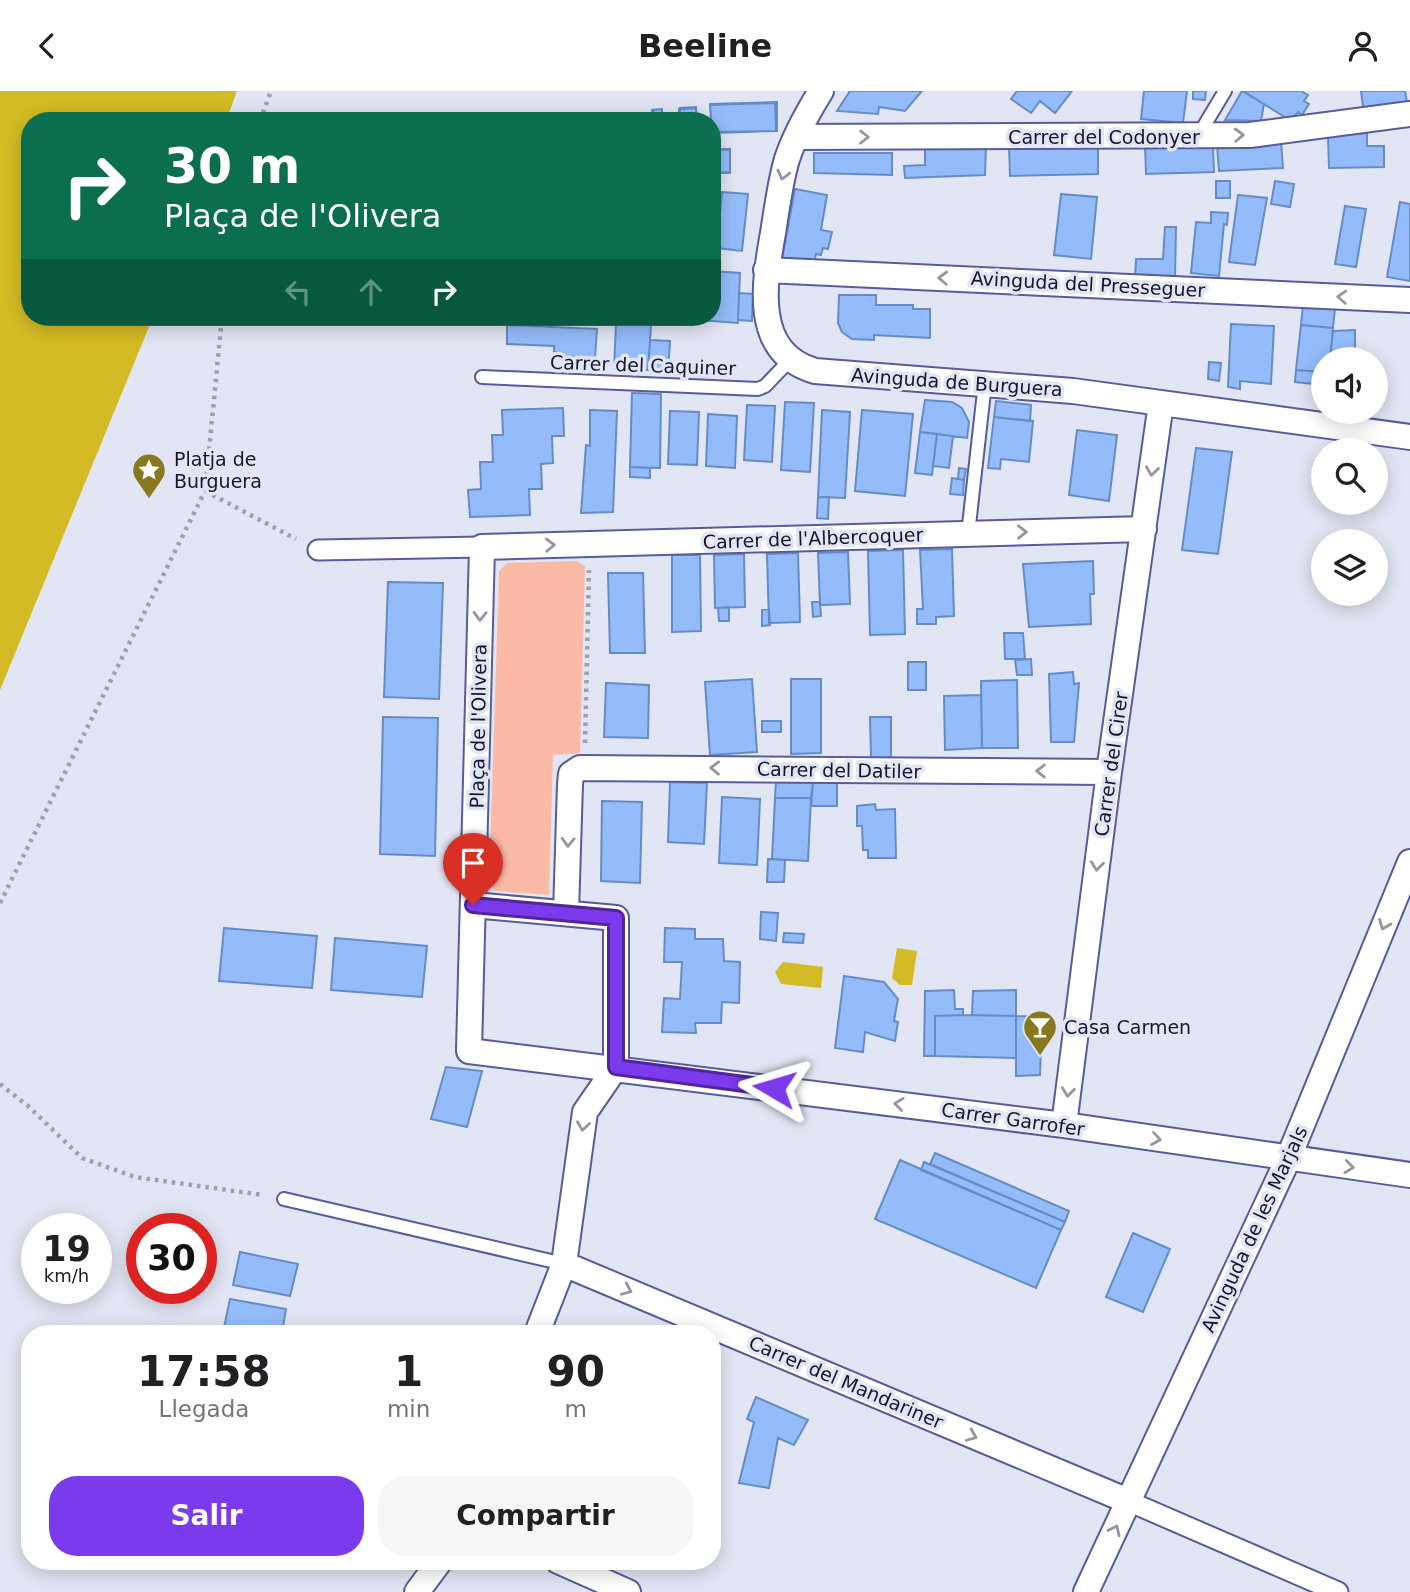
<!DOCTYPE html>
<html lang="es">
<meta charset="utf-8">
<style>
body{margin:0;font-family:"DejaVu Sans",sans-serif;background:#f6f6f6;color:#202124;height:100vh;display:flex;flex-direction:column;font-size:26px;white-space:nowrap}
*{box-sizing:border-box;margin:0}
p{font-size:23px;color:#757577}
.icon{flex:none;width:38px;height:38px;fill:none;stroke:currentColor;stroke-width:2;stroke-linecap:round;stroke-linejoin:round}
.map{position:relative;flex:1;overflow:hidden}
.details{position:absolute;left:21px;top:1234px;width:700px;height:245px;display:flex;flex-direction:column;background:#fff;border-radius:28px;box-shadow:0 4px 18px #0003}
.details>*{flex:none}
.hud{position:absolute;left:21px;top:21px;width:700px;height:214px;border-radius:28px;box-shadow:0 4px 18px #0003;background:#0b6e4f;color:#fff;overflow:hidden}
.tools{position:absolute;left:1311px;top:256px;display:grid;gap:14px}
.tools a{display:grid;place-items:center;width:77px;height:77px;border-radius:50%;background:#fff;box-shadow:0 4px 18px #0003;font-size:35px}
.speed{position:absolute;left:21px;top:1122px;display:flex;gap:14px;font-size:35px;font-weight:700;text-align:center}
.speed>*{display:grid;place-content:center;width:91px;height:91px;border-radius:50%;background:#fff;box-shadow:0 4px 18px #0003;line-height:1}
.speed small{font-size:18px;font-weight:400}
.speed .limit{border:10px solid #d22;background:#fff;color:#111}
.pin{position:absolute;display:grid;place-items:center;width:60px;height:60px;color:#fff;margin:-72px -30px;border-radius:50% 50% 50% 0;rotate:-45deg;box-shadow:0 0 7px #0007}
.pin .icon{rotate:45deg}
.me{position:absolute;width:77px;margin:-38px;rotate:277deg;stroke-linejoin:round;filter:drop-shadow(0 0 5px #0008)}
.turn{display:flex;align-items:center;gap:24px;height:147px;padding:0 28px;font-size:32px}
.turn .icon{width:91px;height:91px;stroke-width:2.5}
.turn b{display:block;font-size:49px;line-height:60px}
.lanes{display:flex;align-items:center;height:66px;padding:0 28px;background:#0003;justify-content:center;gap:35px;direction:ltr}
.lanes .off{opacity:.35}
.eta{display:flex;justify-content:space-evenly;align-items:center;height:119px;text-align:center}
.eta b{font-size:42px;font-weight:600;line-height:49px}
.button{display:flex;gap:14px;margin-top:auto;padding:14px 28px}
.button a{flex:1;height:80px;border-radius:28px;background:#7c3aed;color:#fff;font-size:28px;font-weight:600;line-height:80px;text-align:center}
.button a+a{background:#f6f6f6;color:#202124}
header{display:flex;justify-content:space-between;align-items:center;height:91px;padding:0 28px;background:#fff;font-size:32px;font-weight:600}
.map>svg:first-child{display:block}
</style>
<header><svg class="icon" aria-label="back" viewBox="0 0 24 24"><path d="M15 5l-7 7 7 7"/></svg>Beeline<svg class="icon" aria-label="person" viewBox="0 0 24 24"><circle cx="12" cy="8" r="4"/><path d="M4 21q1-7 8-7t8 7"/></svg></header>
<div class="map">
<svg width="1410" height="1501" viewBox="0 0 1410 1501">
<rect width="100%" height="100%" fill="#e2e5f3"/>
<path fill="#fabaa5" d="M 576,470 L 585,475 L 580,662 L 553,664 L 549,804 L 496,800 L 489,793 L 499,481 L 507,472 Z"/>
<path fill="#d4bb25" d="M 0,0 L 237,0 L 226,30 L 30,30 L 30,226 L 153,226 L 0,599 Z
M 897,857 L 917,860 L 912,894 L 900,894 L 892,887 Z
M 783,871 L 823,876 L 821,897 L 781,893 L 775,881 Z"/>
<path fill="#95bcfa" stroke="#668cc6" stroke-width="2" d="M 850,0 L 922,0 L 905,20 L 879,16 L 878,23 L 837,20 Z
M 1017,0 L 1072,0 L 1055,22 L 1040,10 L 1031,22 L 1011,8 Z
M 1144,0 L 1187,0 L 1183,32 L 1141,28 Z
M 1193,0 L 1206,0 L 1205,9 L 1193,8 Z
M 1242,0 L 1264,13 L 1261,30 L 1225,29 Z
M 1243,0 L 1301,0 L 1308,4 L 1304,10 L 1309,13 L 1302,24 L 1298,21 L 1291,30 Z
M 1361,0 L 1405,0 L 1408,17 L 1364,23 Z
M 777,11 L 777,40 L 712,41 L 710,13 Z
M 775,12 L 776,40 L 712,42 L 710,14 Z
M 696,16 L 697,30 L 680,30 L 680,17 Z
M 696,17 L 697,30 L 679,30 L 679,18 Z
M 662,18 L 662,30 L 653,30 L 652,19 Z
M 662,18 L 662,30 L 653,30 L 653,19 Z
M 1367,42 L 1367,55 L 1384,55 L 1384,76 L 1329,77 L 1328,45 Z
M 1281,50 L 1283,77 L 1219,80 L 1217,54 Z
M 925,54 L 986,55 L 985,84 L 905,87 L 904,75 L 925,74 Z
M 1213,54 L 1214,81 L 1146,83 L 1145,55 Z
M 1009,55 L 1098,55 L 1098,83 L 1010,85 Z
M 712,58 L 730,59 L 730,82 L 712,82 Z
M 712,58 L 730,58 L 730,81 L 712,82 Z
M 814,62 L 892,62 L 892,84 L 814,82 Z
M 1216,90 L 1230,90 L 1230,107 L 1216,107 Z
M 1275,90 L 1294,93 L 1290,116 L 1271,113 Z
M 795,98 L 827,104 L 821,139 L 832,141 L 828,158 L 823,157 L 821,164 L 816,163 L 814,173 L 782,168 Z
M 722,101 L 748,103 L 742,160 L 717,157 Z
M 1061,103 L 1097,106 L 1091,168 L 1054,164 Z
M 1238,104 L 1267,107 L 1255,174 L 1229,171 Z
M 1400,111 L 1410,113 L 1410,190 L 1387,186 Z
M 1345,115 L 1366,118 L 1356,176 L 1335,173 Z
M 1211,121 L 1228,122 L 1227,134 L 1224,133 L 1219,185 L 1191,182 L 1196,131 L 1211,132 Z
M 1165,136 L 1176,136 L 1175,189 L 1135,187 L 1136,168 L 1163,168 Z
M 712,180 L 740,182 L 738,232 L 671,227 L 712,226 Z
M 739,202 L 753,203 L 752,230 L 738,229 Z
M 839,204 L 876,204 L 876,214 L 913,214 L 913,218 L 930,218 L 930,247 L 874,244 L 874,249 L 852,248 L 842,241 L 838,232 Z
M 1303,214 L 1335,217 L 1333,237 L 1301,234 Z
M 616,232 L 651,234 L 648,279 L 614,278 Z
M 1231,233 L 1274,235 L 1271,293 L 1240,290 L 1240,298 L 1228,296 Z
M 507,234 L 597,238 L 595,267 L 563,265 L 563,262 L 554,261 L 554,255 L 507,253 Z
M 1301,234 L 1333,237 L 1330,268 L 1323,268 L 1323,281 L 1296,279 Z
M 1355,239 L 1355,266 L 1330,268 L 1333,240 Z
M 650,249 L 670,250 L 668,280 L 648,279 Z
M 1209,271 L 1221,272 L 1219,290 L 1208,288 Z
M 1296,279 L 1323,281 L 1323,294 L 1295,291 Z
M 632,302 L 661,303 L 660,377 L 630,376 Z
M 925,309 L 952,311 L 962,317 L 969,331 L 967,347 L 920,341 Z
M 996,310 L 1031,314 L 1030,330 L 994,326 Z
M 785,311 L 814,312 L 810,381 L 781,379 Z
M 747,314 L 775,315 L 772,371 L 744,369 Z
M 563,317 L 564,345 L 552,345 L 553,372 L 541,373 L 542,398 L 529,398 L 530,424 L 470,426 L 468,399 L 481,398 L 480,371 L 493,371 L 492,344 L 503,344 L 502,319 Z
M 590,319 L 617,320 L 613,421 L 581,422 L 586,354 L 590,355 Z
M 822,319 L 850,321 L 845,407 L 818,406 Z
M 862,319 L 913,323 L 905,405 L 855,400 Z
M 670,320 L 699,321 L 697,374 L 668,373 Z
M 708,323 L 737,325 L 735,377 L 706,375 Z
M 994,326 L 1033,330 L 1029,371 L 1001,368 L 1000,378 L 988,377 Z
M 1077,339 L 1117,344 L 1109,410 L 1069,404 Z
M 920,341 L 937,343 L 932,384 L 915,382 Z
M 937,343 L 953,345 L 949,377 L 933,375 Z
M 1196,357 L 1232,361 L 1218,463 L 1182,459 Z
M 630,376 L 650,377 L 650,387 L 630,386 Z
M 959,377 L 966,378 L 964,389 L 958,388 Z
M 952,387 L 964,389 L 963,404 L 950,403 Z
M 818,406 L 829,406 L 828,428 L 817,427 Z
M 952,458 L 954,525 L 936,526 L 936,533 L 917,533 L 917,518 L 923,518 L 920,459 Z
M 903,459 L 905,543 L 870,544 L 868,460 Z
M 848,461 L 850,513 L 820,514 L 818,462 Z
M 798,462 L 800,531 L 769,532 L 767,463 Z
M 744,463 L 745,516 L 715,517 L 714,464 Z
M 672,464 L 700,464 L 701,540 L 672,541 Z
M 1093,470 L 1094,503 L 1090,503 L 1091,533 L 1029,536 L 1023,473 Z
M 608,482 L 643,482 L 645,562 L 610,562 Z
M 388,491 L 443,492 L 439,608 L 384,606 Z
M 812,511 L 820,511 L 821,525 L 813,526 Z
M 729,516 L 729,530 L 719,530 L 718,517 Z
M 769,518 L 770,534 L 762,535 L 762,519 Z
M 1004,542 L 1023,542 L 1025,568 L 1005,568 Z
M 1031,568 L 1032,584 L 1017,584 L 1015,569 Z
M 908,571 L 926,571 L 926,599 L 908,599 Z
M 1073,581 L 1074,593 L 1079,592 L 1074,651 L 1051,651 L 1049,583 Z
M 752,588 L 757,661 L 710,664 L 705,591 Z
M 791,588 L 821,588 L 821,662 L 791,663 Z
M 1017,589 L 1018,657 L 982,657 L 981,590 Z
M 606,592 L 649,594 L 648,647 L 604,646 Z
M 981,604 L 982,657 L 945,659 L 944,605 Z
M 383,626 L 438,627 L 435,765 L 380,763 Z
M 870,626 L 891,626 L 891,667 L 871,667 Z
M 762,630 L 781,630 L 781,641 L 762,641 Z
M 776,690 L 813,691 L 811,707 L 775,707 Z
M 670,691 L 707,692 L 704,753 L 668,751 Z
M 813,691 L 837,691 L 837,715 L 811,715 Z
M 722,706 L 760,708 L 757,774 L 719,772 Z
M 775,707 L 811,707 L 808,770 L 772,768 Z
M 602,710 L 642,711 L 640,792 L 601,790 Z
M 875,713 L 876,719 L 895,718 L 896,767 L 868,767 L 868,759 L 863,759 L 862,735 L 857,735 L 857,715 Z
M 768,768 L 785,769 L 784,791 L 767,791 Z
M 761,821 L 778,822 L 776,850 L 760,848 Z
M 224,837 L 317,845 L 312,897 L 219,890 Z
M 665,837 L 695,838 L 695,848 L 723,848 L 724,870 L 740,871 L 739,912 L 722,911 L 721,932 L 695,932 L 696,942 L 662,941 L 664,907 L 680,908 L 682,871 L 664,871 Z
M 784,842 L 804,843 L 803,852 L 783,851 Z
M 335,847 L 427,855 L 422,906 L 331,899 Z
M 844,885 L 884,891 L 898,908 L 894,930 L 898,931 L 895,950 L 865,941 L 863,961 L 835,957 Z
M 954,899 L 955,918 L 963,918 L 963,924 L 935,925 L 935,965 L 924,965 L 925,900 Z
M 1016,899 L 1016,925 L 972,924 L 973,900 Z
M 963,924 L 1016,925 L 1016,967 L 935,965 L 935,925 Z
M 1016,925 L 1042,926 L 1040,984 L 1016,985 Z
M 446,976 L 482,980 L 467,1036 L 431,1028 Z
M 935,1062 L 1069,1120 L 1065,1131 L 930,1073 Z
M 900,1069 L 1061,1139 L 1036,1197 L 875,1128 Z
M 924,1071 L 1065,1131 L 1061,1139 L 921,1079 Z
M 1133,1142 L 1170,1158 L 1143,1221 L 1106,1206 Z
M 240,1161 L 298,1173 L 290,1205 L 233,1194 Z
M 230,1208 L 286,1218 L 282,1242 L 223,1241 Z
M 756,1306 L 808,1329 L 794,1354 L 778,1347 L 769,1397 L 739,1392 L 754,1331 L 747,1328 Z"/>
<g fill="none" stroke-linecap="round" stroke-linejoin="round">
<g stroke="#575c9a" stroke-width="16">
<path id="service" d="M 1198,45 L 1225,0
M 482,286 L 758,298 L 765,295 L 791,268
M 968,443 L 985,292
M 284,1108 L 564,1173"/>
</g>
<g stroke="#575c9a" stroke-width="23">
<path id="pedestrian" d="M 318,459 L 482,456
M 1128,1410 L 1338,1501"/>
</g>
<g stroke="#575c9a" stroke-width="28">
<path id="minor" d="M 821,0 C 808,21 795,44 787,68 C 780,92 777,117 773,142 C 764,192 752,262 815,280 L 1073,300 L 1410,346
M 796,46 L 1250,44 L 1410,23
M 766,179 L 1410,209
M 1144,438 L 482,456 L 469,960 L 1064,1034 L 1410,1084
M 473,814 L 616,827 L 616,976
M 566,822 L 570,693 L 571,683 L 580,677 L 1109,681
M 1064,1034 L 1109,681 L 1161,312
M 564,1173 L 1128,1410
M 537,1242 L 564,1173 L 585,1021 L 616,976
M 558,1470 L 628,1501
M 417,1501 L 440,1470
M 1086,1501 L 1288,1068 L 1410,771"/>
</g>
<path stroke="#9fa1b3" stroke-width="4.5" stroke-dasharray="3.5 5" stroke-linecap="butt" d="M 260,30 L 271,0
M 205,400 L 296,448
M 585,652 L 589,479
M 0,812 L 205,400 L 222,226
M 0,993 L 28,1015 L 82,1067 L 135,1086 L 263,1104"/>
<use href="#service" stroke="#fff" stroke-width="12"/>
<use href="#pedestrian" stroke="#fff" stroke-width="19"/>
<use href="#minor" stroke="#fff" stroke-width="24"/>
</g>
<defs><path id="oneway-chevron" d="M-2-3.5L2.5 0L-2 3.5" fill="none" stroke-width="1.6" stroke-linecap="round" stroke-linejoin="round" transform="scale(1.75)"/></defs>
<g stroke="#9696a1">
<use href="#oneway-chevron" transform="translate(1239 44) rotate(-2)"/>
<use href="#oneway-chevron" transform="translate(864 46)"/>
<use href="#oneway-chevron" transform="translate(783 84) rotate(104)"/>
<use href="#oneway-chevron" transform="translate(943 187) rotate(-178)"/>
<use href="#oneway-chevron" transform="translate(1342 206) rotate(-177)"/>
<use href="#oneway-chevron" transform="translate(1152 380) rotate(98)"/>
<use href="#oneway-chevron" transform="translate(1022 441) rotate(-1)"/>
<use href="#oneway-chevron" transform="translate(550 454) rotate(-2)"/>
<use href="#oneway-chevron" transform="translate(480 525) rotate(91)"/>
<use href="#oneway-chevron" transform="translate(715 677) rotate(-179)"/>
<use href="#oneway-chevron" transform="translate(1041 680) rotate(-179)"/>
<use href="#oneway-chevron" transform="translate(568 751) rotate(92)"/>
<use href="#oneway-chevron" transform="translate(1097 775) rotate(97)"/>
<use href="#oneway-chevron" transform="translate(1384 834) rotate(112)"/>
<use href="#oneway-chevron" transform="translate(1068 1001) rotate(97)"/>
<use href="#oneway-chevron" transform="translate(899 1013) rotate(-173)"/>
<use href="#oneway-chevron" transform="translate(583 1035) rotate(98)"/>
<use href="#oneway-chevron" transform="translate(1156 1048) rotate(9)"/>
<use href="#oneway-chevron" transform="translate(1349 1076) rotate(7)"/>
<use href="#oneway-chevron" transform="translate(627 1199) rotate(23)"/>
<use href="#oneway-chevron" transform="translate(972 1345) rotate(23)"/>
<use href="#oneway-chevron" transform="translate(1115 1439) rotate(-65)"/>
</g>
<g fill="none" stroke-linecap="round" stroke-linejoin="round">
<g stroke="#51269a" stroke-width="18">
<path id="route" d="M 473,814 L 616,827 L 616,976 L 774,997"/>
</g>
<use href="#route" stroke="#7c3aed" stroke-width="12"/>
</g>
<defs>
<g id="sight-pin" transform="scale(1.75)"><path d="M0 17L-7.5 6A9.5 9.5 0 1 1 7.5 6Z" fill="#88791d" stroke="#e2e5f3"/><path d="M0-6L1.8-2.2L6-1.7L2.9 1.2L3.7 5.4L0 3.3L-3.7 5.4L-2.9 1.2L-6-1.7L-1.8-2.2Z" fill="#fff"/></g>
<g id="bar-pin" transform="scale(1.75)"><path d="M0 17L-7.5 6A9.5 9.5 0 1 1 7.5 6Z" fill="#88791d" stroke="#e2e5f3"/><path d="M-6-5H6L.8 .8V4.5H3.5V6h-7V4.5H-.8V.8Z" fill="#fff"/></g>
</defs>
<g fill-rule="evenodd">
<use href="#sight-pin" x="149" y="379"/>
<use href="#bar-pin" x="1040" y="936"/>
</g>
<g text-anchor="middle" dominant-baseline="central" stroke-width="7" stroke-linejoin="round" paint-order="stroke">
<g font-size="19" fill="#15162f" stroke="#e2e5f3">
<text x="1104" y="46">Carrer del Codonyer</text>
<text transform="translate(1088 193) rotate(3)">Avinguda del Presseguer</text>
<text transform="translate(643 274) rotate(2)">Carrer del Caquiner</text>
<text transform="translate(957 291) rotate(4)">Avinguda de Burguera</text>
<text transform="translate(813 447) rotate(-2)">Carrer de l'Albercoquer</text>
<text transform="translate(478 635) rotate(-89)">Plaça de l'Olivera</text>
<text transform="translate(1111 673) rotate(-82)">Carrer del Cirer</text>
<text transform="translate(839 679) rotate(1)">Carrer del Datiler</text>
<text transform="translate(1013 1028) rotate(8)">Carrer Garrofer</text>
<text transform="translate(1254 1138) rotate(-65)">Avinguda de les Marjals</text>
<text transform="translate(846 1291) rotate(23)">Carrer del Mandariner</text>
</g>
<g font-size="19" fill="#15162f" stroke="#e2e5f3" text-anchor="start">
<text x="174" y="368">Platja de<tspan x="174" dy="22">Burguera</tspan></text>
<text x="1064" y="936">Casa Carmen</text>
</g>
</g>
</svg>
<div class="tools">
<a><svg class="icon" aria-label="sound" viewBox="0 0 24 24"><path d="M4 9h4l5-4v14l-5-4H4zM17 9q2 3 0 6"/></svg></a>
<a><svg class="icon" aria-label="search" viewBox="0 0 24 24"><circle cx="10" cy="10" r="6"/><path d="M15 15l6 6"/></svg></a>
<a><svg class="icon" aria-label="layers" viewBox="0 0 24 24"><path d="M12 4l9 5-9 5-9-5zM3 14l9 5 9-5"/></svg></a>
</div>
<div class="speed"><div>19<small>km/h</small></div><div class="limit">30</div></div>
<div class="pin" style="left:473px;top:814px;background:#d93025"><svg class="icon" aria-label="arrive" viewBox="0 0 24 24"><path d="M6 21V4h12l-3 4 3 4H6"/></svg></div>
<svg class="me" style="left:774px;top:997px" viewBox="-20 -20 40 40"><path d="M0-17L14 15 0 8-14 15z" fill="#7c3aed" stroke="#fff" stroke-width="4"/></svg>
<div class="hud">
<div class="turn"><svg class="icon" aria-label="right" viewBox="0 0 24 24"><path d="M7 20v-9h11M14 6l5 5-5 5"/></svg><div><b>30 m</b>Plaça de l'Olivera</div></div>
<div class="lanes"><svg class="icon off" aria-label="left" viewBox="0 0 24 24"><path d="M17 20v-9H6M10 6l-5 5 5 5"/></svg><svg class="icon off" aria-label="ahead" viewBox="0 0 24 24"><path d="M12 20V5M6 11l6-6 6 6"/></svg><svg class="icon" aria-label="right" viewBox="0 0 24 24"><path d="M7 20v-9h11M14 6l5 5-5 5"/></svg></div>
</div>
<section class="details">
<div class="eta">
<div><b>17:58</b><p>Llegada</p></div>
<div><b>1</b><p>min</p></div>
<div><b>90</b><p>m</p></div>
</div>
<div class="button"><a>Salir</a><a>Compartir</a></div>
</section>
</div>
